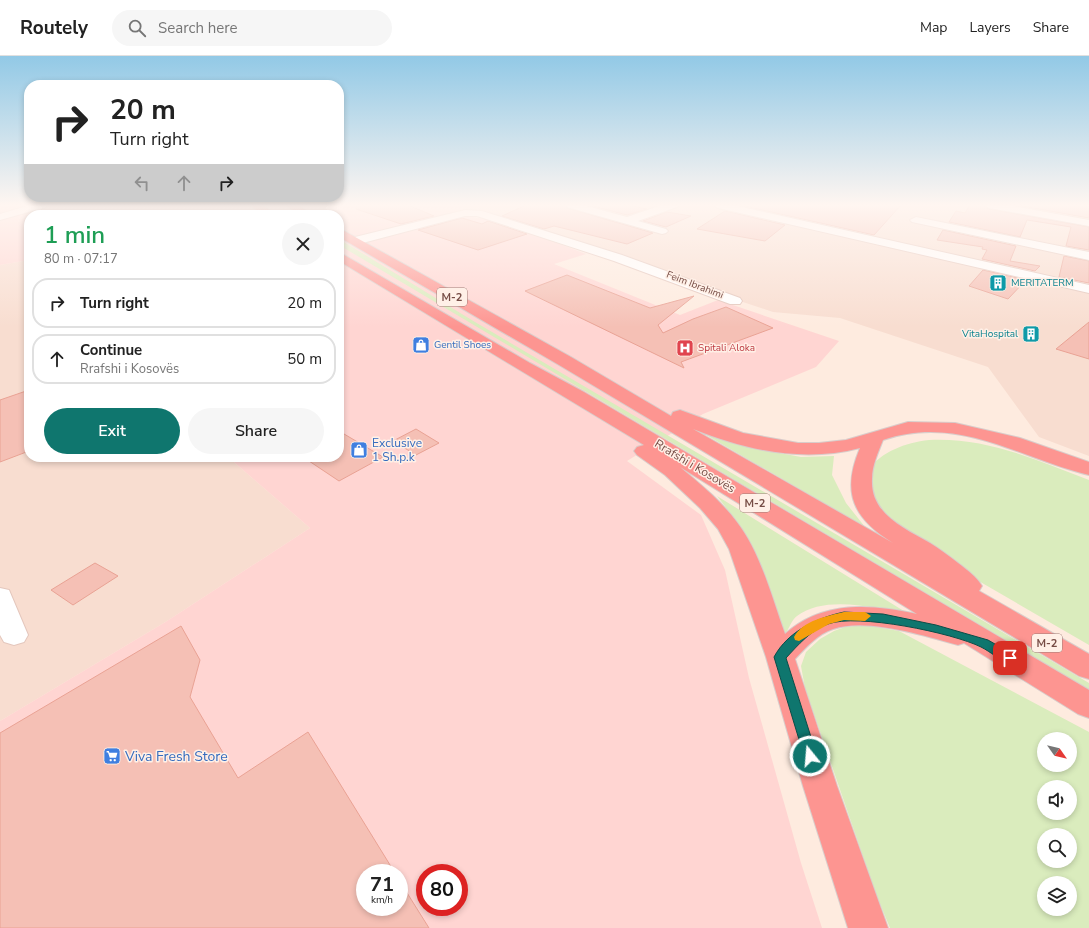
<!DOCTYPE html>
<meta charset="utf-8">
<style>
body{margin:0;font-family:"Nunito Sans",sans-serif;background:#f6f6f6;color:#222;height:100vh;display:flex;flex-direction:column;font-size:15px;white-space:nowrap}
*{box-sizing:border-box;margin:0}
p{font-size:13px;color:#767676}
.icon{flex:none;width:22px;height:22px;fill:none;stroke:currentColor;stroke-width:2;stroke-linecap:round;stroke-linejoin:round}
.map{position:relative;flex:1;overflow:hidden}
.drawer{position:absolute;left:24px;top:154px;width:320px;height:252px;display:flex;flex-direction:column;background:#fff;border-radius:16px;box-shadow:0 2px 6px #0003}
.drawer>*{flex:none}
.hud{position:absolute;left:24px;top:24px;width:320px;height:122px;border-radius:16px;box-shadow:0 2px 6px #0003;background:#fff;color:#222;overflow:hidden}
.needle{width:26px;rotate:124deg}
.controls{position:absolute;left:1037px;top:676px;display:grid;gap:8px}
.controls a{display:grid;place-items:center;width:40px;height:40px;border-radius:50%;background:#fff;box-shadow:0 2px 6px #0003;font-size:20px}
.speed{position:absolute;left:356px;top:808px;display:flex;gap:8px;font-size:20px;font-weight:700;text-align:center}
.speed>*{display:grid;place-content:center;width:52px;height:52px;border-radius:50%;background:#fff;box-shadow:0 2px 6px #0003;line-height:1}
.speed small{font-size:10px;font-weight:400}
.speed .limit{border:6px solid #d22;background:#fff;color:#111}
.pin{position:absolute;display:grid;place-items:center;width:34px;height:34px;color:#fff;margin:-17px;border-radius:8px;box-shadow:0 2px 6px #0006}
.me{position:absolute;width:44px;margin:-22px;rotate:343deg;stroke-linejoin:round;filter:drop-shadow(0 0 3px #0008)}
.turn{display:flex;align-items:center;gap:14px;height:84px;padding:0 20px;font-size:18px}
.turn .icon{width:52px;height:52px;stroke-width:2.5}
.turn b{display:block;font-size:28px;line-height:34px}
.lanes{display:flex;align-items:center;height:38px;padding:0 20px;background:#0003;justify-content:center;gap:20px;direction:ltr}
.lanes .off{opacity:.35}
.round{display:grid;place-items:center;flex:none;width:42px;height:42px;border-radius:21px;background:#f6f6f6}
.overview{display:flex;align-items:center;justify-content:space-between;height:68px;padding:0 20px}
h1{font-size:24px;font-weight:600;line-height:30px;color:#1e9e55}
.action{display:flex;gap:8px;margin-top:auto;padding:8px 20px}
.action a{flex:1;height:46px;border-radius:24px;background:#0f766e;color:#fff;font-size:16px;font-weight:600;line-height:46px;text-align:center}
.action a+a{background:#f6f6f6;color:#222}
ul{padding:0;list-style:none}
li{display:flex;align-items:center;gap:12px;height:50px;margin:0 8px 6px;padding:0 12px;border:2px solid #e0e0e0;border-radius:16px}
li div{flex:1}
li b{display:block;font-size:15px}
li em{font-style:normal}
header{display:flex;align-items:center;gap:24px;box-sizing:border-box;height:56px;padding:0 20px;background:#fff;border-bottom:1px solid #e0e0e0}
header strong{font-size:19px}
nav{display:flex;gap:22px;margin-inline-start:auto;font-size:14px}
.search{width:280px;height:36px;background:#f6f6f6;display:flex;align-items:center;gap:10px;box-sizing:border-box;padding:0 14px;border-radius:22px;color:#767676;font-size:15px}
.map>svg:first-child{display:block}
</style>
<header>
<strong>Routely</strong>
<div class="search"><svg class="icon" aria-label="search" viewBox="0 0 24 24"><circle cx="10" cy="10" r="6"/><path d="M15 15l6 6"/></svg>Search here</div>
<nav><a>Map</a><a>Layers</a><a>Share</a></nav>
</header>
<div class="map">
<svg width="1089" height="872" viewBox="0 0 1089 872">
<rect width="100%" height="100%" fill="#feebdf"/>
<path fill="#f8ddd0" d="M 463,149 L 1089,149 L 1089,400 L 1039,381 L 988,311 L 840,262 L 773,256 L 463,153 Z
M 29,204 L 29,401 L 228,401 L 310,472 L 167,565 L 0,665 L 0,209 Z"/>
<path fill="#ffd5d2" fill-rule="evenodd" d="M 0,149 L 463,149 L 463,153 L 455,159 L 486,163 L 523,174 L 586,198 L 554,208 L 680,259 L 718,244 L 839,285 L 816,311 L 703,358 L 627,405 L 701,459 L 725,514 L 749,622 L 801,807 L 822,872 L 0,872 L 0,665 L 167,565 L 310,472 L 228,401 L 339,401 L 339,290 L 343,288 L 339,287 L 339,159 L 29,159 L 29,204 L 0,209 ZM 365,817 L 399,817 L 399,851 L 365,851 ZM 425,817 L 459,817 L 459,851 L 425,851 Z"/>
<path fill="#daecbd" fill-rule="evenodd" d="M 339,183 L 475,266 L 1089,627 L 1089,634 L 339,189 Z
M 701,376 L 747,391 L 801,401 L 834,400 L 832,419 L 846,447 L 865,471 Z
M 929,384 C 986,381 1037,404 1089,424 L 1089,589 L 913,487 L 872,451 L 867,415 C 882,395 905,387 929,384 Z
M 717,440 L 912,560 C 879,552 826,538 797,560 C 792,563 789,573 785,578 C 766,531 750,479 717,440 Z
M 865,569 L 899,575 L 1089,676 L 1089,872 L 890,872 L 876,838 L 805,632 L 801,610 L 806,596 L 820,583 L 834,575 L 845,571 ZM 1044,683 L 1070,683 L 1070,709 L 1044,709 ZM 1044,731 L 1070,731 L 1070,757 L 1044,757 ZM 1044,779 L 1070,779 L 1070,805 L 1044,805 ZM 1044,827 L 1070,827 L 1070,853 L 1044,853 Z"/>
<path fill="#f5c0b5" stroke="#e9a294" d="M 356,149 L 408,149 L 434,160 L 401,168 L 356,153 Z
M 526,149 L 565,149 L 567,152 L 653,177 L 627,188 L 554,170 L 544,173 L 502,160 Z
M 589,149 L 628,149 L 647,153 L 627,159 Z
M 740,149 L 901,149 L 874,179 Z
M 970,149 L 983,149 L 989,153 L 1089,171 L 1089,194 L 1066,190 L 1071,171 L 1027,164 L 1020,181 L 949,166 L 956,155 L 965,157 Z
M 1017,149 L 1089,149 L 1089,162 Z
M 725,155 L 785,169 L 765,185 L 697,173 Z
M 667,156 L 691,160 L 666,171 L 643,165 Z
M 462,162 L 482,168 L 488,165 L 527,178 L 478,194 L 418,174 Z
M 943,174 L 1016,190 L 1010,205 L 1040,210 L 1035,215 L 982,203 L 987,194 L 982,193 L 983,191 L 937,184 Z
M 1064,200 L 1089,205 L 1089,227 L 1059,221 Z
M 983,214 L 1026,224 L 1008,243 L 969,230 Z
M 567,219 L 650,252 L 694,240 L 658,269 L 663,277 L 693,263 L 726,251 L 773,272 L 681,306 L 684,312 L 525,235 Z
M 1089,266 L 1089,303 L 1056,293 Z
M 29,334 L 29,395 L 0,406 L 0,344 Z
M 416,373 L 439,387 L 416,399 L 393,385 Z
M 339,375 L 383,401 L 339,425 L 303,401 L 339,401 Z
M 95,507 L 118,520 L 73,549 L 51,534 Z
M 181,570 L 200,604 L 190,641 L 238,722 L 308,676 L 395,817 L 365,817 L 365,851 L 399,851 L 399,824 L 429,872 L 0,872 L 0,677 Z"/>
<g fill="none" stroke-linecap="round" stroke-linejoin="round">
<g stroke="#e4c7bd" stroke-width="2">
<path id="street" d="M 30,149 L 47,149 L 46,151 L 0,164 L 0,158 Z
M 566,149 L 583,149 L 627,161 L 662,149 L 678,149 L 677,151 L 638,165 L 666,173 L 668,175 L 666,177 L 662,178 L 567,151 Z
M 713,149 L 733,149 L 1089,229 L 1089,237 L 718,152 Z
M 984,149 L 1008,149 L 1089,164 L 1089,170 L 989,152 Z
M 465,154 L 482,155 L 622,199 L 740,242 L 742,245 L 740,248 L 730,248 L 614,205 L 477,160 L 465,160 L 355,189 L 349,185 L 351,182 Z
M 916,161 L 1089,196 L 1089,204 L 912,166 L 910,164 Z
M 0,532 L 9,534 L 28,579 L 24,586 L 14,589 L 4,586 L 0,579 Z"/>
</g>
<g stroke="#d9cdcb" stroke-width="2">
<path id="highway" d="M 250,149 L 263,149 L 276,159 L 263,159 Z
M 285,149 L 298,149 L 313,159 L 300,159 Z
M 339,172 L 571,301 L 671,360 L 673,356 L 680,354 L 743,377 L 798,387 L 819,387 L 846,384 L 908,366 L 955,367 L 1020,382 L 1089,406 L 1089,419 C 1019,402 958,358 883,384 C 878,397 872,409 872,423 C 870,458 904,472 930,487 C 940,493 949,500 958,507 C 967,514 976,520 982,530 L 979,535 L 1089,598 L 1089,623 L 1079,620 L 559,309 L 339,181 ZM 693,373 C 746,394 803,407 860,392 C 841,437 853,462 893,487 Z
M 339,196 L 530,307 L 584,336 L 1089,634 L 1089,662 L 1078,658 L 964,587 L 958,589 C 926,580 866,561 833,573 C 818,578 806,591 795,603 L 837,730 L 888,872 L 848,872 L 803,730 L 766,601 L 729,493 L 718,473 L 700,452 L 665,419 L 637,399 L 634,395 L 637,391 L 644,389 L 339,205 ZM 680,411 L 917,558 C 871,548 823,544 785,578 C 772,542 760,495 736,465 C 720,444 700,428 680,411 Z"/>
</g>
<use href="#street" fill="#fff" fill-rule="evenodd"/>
<use href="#highway" fill="#fd9591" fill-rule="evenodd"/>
</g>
<linearGradient id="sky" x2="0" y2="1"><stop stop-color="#92c9e6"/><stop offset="0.55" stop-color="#fff6f1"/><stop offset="1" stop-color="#fff6f1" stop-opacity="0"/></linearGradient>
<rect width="1089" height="271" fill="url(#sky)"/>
<path fill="#0f766e" stroke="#0a4d48" d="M 844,556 L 883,558 L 936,569 L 988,584 L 1014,599 L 1016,602 L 1014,606 L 1010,607 C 999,604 991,596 981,591 C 953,577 857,557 828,568 C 811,574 798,589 786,602 L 817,700 L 815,704 L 810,706 L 806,704 L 804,700 L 774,601 C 788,575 817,562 844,556 Z"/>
<path fill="#f59e0b" d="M 844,556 L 865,556 L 871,560 L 865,565 L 844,564 L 829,568 L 799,585 L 795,584 L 794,581 C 803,564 828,560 844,556 Z"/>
<defs>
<g id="building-square" transform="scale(0.9)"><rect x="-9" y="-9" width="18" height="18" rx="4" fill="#0f9aa8" stroke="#fff0e7"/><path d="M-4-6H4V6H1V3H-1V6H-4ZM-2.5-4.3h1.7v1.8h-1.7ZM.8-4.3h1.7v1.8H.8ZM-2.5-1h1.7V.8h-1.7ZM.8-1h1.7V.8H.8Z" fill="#fff"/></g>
<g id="shop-square" transform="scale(0.9)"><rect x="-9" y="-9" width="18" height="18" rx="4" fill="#3f7fe0" stroke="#fff0e7"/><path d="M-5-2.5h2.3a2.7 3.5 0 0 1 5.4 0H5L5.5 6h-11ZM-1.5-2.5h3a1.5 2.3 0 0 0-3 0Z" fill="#fff"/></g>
<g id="hospital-square" transform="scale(0.9)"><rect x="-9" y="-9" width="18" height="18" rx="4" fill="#e0444e" stroke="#fff0e7"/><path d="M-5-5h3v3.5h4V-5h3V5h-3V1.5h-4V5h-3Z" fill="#fff"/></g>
<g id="supermarket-square" transform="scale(0.9)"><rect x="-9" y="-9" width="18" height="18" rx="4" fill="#3f7fe0" stroke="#fff0e7"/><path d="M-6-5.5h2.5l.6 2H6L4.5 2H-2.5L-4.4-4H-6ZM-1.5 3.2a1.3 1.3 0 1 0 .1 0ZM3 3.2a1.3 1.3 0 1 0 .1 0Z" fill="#fff"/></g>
</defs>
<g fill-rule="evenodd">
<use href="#building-square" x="998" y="227"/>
<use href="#building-square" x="1031" y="278"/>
<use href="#shop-square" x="421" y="289"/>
<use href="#hospital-square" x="685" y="292"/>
<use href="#shop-square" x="359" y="394"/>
<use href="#supermarket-square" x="112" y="700"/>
</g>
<g text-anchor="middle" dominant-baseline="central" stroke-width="3" stroke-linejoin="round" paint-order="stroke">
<g font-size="10" fill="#0d838f" stroke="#fff0e7" text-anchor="start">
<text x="1011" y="227">MERITATERM</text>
<text x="1018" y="278" text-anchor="end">VitaHospital</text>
</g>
<g font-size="10" fill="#764c45" stroke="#fff0e7">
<text transform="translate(695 229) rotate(21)">Feim Ibrahimi</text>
</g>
<g font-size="10" fill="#366cbe" stroke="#fff0e7" text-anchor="start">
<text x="434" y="289">Gentil Shoes</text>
</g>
<g font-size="10" fill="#be3a42" stroke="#fff0e7" text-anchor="start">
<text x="698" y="292">Spitali Aloka</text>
</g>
<g fill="#fff0e7" stroke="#9f7d76" stroke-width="1">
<rect x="437" y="232" width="30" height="18" rx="3"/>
<rect x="740" y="438" width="30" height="18" rx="3"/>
<rect x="1032" y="578" width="30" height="18" rx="3"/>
</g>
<g font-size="11" font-weight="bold" fill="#764c45">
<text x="452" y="241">M-2</text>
<text x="755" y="447">M-2</text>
<text x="1047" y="587">M-2</text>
</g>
<g font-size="12" fill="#366cbe" stroke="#fff0e7" text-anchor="start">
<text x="372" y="387">Exclusive<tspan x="372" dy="14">1 Sh.p.k</tspan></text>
</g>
<g font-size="12" fill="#764c45" stroke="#fff0e7">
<text transform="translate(695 410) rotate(31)">Rrafshi i Kosovës</text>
</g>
<g font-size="14" fill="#366cbe" stroke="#fff0e7" text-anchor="start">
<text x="125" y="700">Viva Fresh Store</text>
</g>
</g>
</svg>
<div class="controls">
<a><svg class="needle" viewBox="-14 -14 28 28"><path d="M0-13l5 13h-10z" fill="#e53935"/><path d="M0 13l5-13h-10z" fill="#767676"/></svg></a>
<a><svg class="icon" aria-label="sound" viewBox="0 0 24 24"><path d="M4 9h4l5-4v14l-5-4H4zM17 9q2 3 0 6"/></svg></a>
<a><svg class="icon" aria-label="search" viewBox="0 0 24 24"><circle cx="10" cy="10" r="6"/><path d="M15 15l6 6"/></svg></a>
<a><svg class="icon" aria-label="layers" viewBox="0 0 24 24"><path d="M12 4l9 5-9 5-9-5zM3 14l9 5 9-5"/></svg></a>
</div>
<div class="speed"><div>71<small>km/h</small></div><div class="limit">80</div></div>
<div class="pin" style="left:1010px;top:602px;background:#d93025"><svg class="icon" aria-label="arrive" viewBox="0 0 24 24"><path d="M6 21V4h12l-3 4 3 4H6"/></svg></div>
<svg class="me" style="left:810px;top:700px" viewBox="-20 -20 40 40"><circle r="17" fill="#0f766e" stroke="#fff" stroke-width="3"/><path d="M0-11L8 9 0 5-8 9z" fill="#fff"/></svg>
<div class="hud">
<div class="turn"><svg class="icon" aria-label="right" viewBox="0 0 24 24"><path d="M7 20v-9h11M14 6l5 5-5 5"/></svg><div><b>20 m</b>Turn right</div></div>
<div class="lanes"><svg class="icon off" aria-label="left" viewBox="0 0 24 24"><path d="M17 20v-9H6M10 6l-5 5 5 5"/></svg><svg class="icon off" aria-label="ahead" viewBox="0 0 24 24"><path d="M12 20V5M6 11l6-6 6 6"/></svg><svg class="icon" aria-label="right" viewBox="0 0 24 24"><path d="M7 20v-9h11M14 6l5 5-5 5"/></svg></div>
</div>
<section class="drawer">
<div class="overview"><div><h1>1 min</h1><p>80 m · 07:17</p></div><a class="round"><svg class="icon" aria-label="close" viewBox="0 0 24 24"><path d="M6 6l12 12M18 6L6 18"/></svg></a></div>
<ul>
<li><svg class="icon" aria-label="right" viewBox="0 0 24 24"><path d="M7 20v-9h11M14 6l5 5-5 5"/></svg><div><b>Turn right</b></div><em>20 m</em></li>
<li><svg class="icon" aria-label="ahead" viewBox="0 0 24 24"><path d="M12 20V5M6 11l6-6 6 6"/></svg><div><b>Continue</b><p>Rrafshi i Kosovës</p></div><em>50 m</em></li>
</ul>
<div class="action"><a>Exit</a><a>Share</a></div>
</section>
</div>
